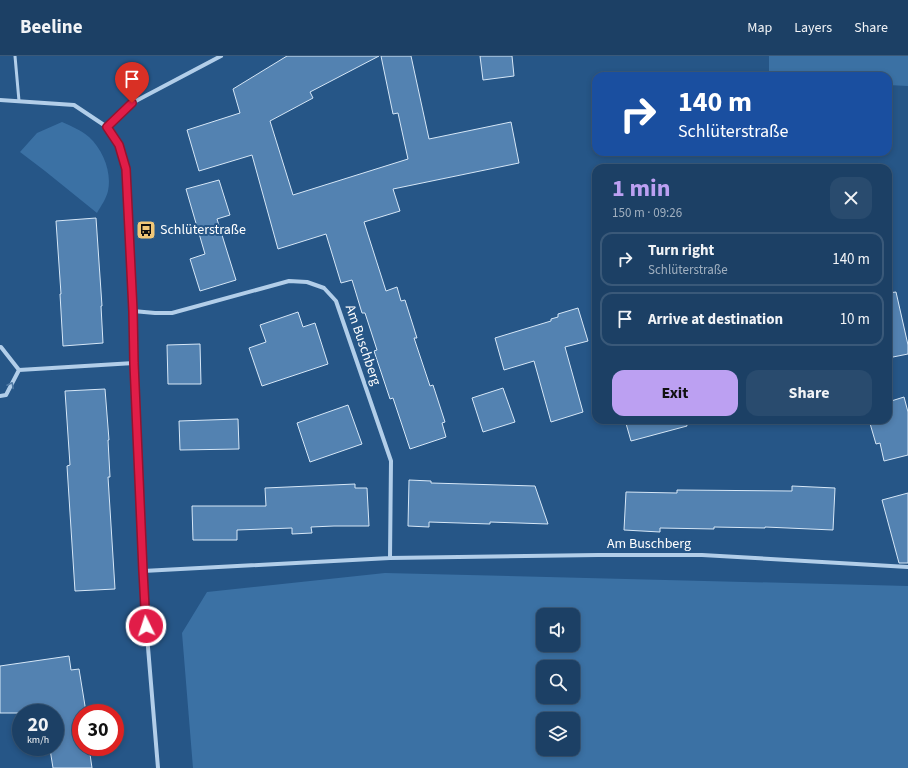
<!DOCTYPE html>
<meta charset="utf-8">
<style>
body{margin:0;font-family:"Source Sans 3",sans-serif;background:#294b6e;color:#f1f3f6;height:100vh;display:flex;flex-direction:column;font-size:15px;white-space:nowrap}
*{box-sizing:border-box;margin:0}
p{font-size:13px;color:#a0afbf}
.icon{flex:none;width:22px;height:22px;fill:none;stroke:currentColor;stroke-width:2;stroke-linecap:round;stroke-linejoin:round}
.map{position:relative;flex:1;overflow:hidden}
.sheet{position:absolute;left:592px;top:108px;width:300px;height:260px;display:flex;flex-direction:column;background:#1c4065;border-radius:12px;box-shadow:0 2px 6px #0003,0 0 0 1px #3a5979}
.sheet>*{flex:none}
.top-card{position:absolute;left:592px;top:16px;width:300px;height:84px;border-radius:12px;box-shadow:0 2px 6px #0003,0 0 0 1px #3a5979;background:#1a4fa0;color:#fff;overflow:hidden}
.buttons{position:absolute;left:536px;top:552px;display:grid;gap:8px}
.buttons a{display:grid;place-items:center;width:44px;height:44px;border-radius:8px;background:#1c4065;box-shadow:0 2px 6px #0003,0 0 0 1px #3a5979;font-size:20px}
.speed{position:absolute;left:12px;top:648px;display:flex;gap:8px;font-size:20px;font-weight:700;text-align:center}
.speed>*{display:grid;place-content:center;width:52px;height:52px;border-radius:50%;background:#1c4065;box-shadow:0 2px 6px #0003,0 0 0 1px #3a5979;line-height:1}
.speed small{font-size:10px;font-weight:400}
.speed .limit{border:6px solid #d22;background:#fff;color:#111}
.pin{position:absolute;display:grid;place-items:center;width:34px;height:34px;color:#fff;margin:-41px -17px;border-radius:50% 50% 50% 0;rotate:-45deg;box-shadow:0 0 4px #0007}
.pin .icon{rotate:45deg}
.me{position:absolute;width:44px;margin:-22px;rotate:356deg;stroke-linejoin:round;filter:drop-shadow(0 0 3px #0008)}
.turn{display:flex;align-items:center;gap:14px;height:84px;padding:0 20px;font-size:18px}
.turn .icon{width:52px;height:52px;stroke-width:2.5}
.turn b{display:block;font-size:28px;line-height:34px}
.round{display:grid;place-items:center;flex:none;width:42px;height:42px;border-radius:12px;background:#294b6e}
.summary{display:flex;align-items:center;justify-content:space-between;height:68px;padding:0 20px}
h1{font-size:24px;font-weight:700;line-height:30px;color:#bca0f2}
.button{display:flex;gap:8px;margin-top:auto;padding:8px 20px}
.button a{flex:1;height:46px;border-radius:12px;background:#bca0f2;color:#111;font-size:16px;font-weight:700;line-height:46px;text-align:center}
.button a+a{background:#294b6e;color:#f1f3f6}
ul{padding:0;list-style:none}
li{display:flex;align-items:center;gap:12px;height:54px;margin:0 8px 6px;padding:0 12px;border:2px solid #3a5979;border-radius:12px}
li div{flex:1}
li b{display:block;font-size:15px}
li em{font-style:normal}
header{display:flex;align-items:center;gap:24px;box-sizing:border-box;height:56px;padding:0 20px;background:#1c4065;border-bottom:1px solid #3a5979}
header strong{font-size:19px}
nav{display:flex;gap:22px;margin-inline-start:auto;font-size:14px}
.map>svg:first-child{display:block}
</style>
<header>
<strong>Beeline</strong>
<nav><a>Map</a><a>Layers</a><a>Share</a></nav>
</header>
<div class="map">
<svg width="908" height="712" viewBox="0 0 908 712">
<rect width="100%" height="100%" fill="#265687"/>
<path fill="#3b71a4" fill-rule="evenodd" d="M 769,0 L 908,0 L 908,30 L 888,29 L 888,20 L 769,20 Z
M 62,66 C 71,70 81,74 89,81 C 103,94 112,116 108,135 C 106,143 101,150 97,157 L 45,115 L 20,96 L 37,77 Z
M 385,517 L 908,530 L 908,712 L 193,712 L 182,577 L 207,536 ZM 543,559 L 573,559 L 573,589 L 543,589 ZM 543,611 L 573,611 L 573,641 L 543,641 ZM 543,663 L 573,663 L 573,693 L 543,693 Z"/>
<path fill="#5382b1" stroke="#d6e7f7" d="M 287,0 L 379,0 L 310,36 L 313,42 L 270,65 L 293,139 L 408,103 L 398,57 L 393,58 L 381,0 L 411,0 L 429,83 L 511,66 L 519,107 L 393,133 L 400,155 L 364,166 L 386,235 L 397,231 L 401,245 L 405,244 L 417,282 L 414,282 L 430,330 L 433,329 L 445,366 L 442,367 L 446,381 L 410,393 L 393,342 L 390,343 L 374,295 L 377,294 L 365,257 L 362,257 L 352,224 L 341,227 L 326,178 L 278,193 L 252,99 L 199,115 L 187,74 L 240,57 L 233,33 Z
M 480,0 L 512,0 L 514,20 L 483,24 Z
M 219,124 L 230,159 L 217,163 L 236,224 L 200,235 L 190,203 L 205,198 L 186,133 Z
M 96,162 L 102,250 L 101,250 L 103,287 L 63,290 L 60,238 L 61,238 L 56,165 Z
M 896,236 L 908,289 L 908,298 L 888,302 L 888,237 Z
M 578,252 L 588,285 L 565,291 L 583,356 L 551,366 L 534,305 L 504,314 L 495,282 L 551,265 L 551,263 L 558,261 L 558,258 Z
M 298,256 L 303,271 L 315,267 L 328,308 L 262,330 L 249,292 L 266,286 L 260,269 Z
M 200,288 L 201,328 L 168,328 L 167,289 Z
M 503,332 L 515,366 L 483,376 L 472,342 Z
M 105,333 L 109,384 L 108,384 L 110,421 L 108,421 L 115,533 L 75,535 L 67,410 L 70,409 L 65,335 Z
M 904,341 L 908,356 L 908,399 L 884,405 L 880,387 L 876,388 L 869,364 L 888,364 L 888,346 Z
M 348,349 L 362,388 L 310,406 L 297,367 Z
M 238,363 L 239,393 L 180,394 L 179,365 Z
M 625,364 L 686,364 L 687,370 L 631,385 Z
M 409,424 L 431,425 L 431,427 L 535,430 L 548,468 L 490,466 L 490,468 L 429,466 L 429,471 L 408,470 Z
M 355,428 L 355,432 L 367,432 L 369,470 L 334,470 L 311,471 L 312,477 L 292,478 L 292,472 L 237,474 L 237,484 L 193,484 L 192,450 L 266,450 L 265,432 Z
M 792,430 L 835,432 L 833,474 L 765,471 L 765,472 L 714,471 L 714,473 L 660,472 L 660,476 L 624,474 L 626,436 L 677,437 L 677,434 L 792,435 Z
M 908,437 L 908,507 L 899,507 L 882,444 Z
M 69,600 L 71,614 L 79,613 L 86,656 L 81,657 L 81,691 L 89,691 L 92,712 L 53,712 L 50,693 L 55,692 L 55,657 L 0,657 L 0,610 Z"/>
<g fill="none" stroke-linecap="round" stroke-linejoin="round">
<path stroke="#b2cee9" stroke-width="3" d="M 15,0 L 19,45"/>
<path stroke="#b2cee9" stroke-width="4" d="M 0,44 L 74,49 L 107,71 L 119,89 L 126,113 L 133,255 L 134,307 L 143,515 L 145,555 L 158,712
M 107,71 L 132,47 L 221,0
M 133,255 L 155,257 L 172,257 L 289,225 L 307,226 L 324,232 L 336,245 L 391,405 L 390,502
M 0,291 L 1,291 L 19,314
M 19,314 L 134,307
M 0,340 L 6,339 L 19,314
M 143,515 L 390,502 L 598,499 L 702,499 L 908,511"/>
</g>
<defs><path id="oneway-chevron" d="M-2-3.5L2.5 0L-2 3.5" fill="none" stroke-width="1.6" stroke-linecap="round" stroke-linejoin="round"/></defs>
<use stroke="#507aa4" href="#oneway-chevron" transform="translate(11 329) rotate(-63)"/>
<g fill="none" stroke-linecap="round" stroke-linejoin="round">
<g stroke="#92132f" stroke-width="10">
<path id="route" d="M 132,47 L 107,71 L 119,89 L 126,113 L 133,255 L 134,307 L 143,515 L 146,570"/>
</g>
<use href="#route" stroke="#e11d48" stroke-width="7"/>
</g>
<defs>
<g id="bus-square" transform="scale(1)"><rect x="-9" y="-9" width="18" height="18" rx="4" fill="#f1c777" stroke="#265687"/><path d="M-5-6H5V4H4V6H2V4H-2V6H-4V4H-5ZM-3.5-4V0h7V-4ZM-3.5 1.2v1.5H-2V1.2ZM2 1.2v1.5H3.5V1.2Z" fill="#111"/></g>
</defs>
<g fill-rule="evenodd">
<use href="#bus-square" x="146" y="174"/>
</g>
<g text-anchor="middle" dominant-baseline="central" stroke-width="4" stroke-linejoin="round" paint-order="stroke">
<g font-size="14" fill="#fff" stroke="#265687" text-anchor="start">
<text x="160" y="174">Schlüterstraße</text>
</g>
<g font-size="14" fill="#fff" stroke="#265687">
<text transform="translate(363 289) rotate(71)">Am Buschberg</text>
<text x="649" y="488">Am Buschberg</text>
</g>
</g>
</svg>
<div class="buttons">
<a><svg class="icon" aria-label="sound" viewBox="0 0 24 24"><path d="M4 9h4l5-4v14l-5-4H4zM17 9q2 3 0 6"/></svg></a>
<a><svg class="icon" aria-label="search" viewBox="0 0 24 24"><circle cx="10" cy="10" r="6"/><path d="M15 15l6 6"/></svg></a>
<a><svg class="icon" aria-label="layers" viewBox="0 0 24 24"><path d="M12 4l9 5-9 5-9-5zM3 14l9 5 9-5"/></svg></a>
</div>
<div class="speed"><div>20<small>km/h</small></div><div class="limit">30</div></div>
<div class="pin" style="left:132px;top:47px;background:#d93025"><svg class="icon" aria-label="arrive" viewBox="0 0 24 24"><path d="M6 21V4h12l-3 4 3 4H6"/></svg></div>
<svg class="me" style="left:146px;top:570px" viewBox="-20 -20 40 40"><circle r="17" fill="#e11d48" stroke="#fff" stroke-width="3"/><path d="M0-11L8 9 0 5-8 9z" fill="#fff"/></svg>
<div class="top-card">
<div class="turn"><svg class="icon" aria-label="right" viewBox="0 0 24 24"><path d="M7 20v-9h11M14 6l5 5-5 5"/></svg><div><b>140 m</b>Schlüterstraße</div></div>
</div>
<section class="sheet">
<div class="summary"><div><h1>1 min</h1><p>150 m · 09:26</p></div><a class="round"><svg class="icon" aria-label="close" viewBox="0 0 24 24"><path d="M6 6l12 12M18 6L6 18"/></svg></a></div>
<ul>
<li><svg class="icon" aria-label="right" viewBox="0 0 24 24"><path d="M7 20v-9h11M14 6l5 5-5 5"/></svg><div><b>Turn right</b><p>Schlüterstraße</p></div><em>140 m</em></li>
<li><svg class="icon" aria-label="arrive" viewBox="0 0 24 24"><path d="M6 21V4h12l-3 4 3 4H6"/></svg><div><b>Arrive at destination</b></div><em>10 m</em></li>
</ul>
<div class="button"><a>Exit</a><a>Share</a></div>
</section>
</div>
